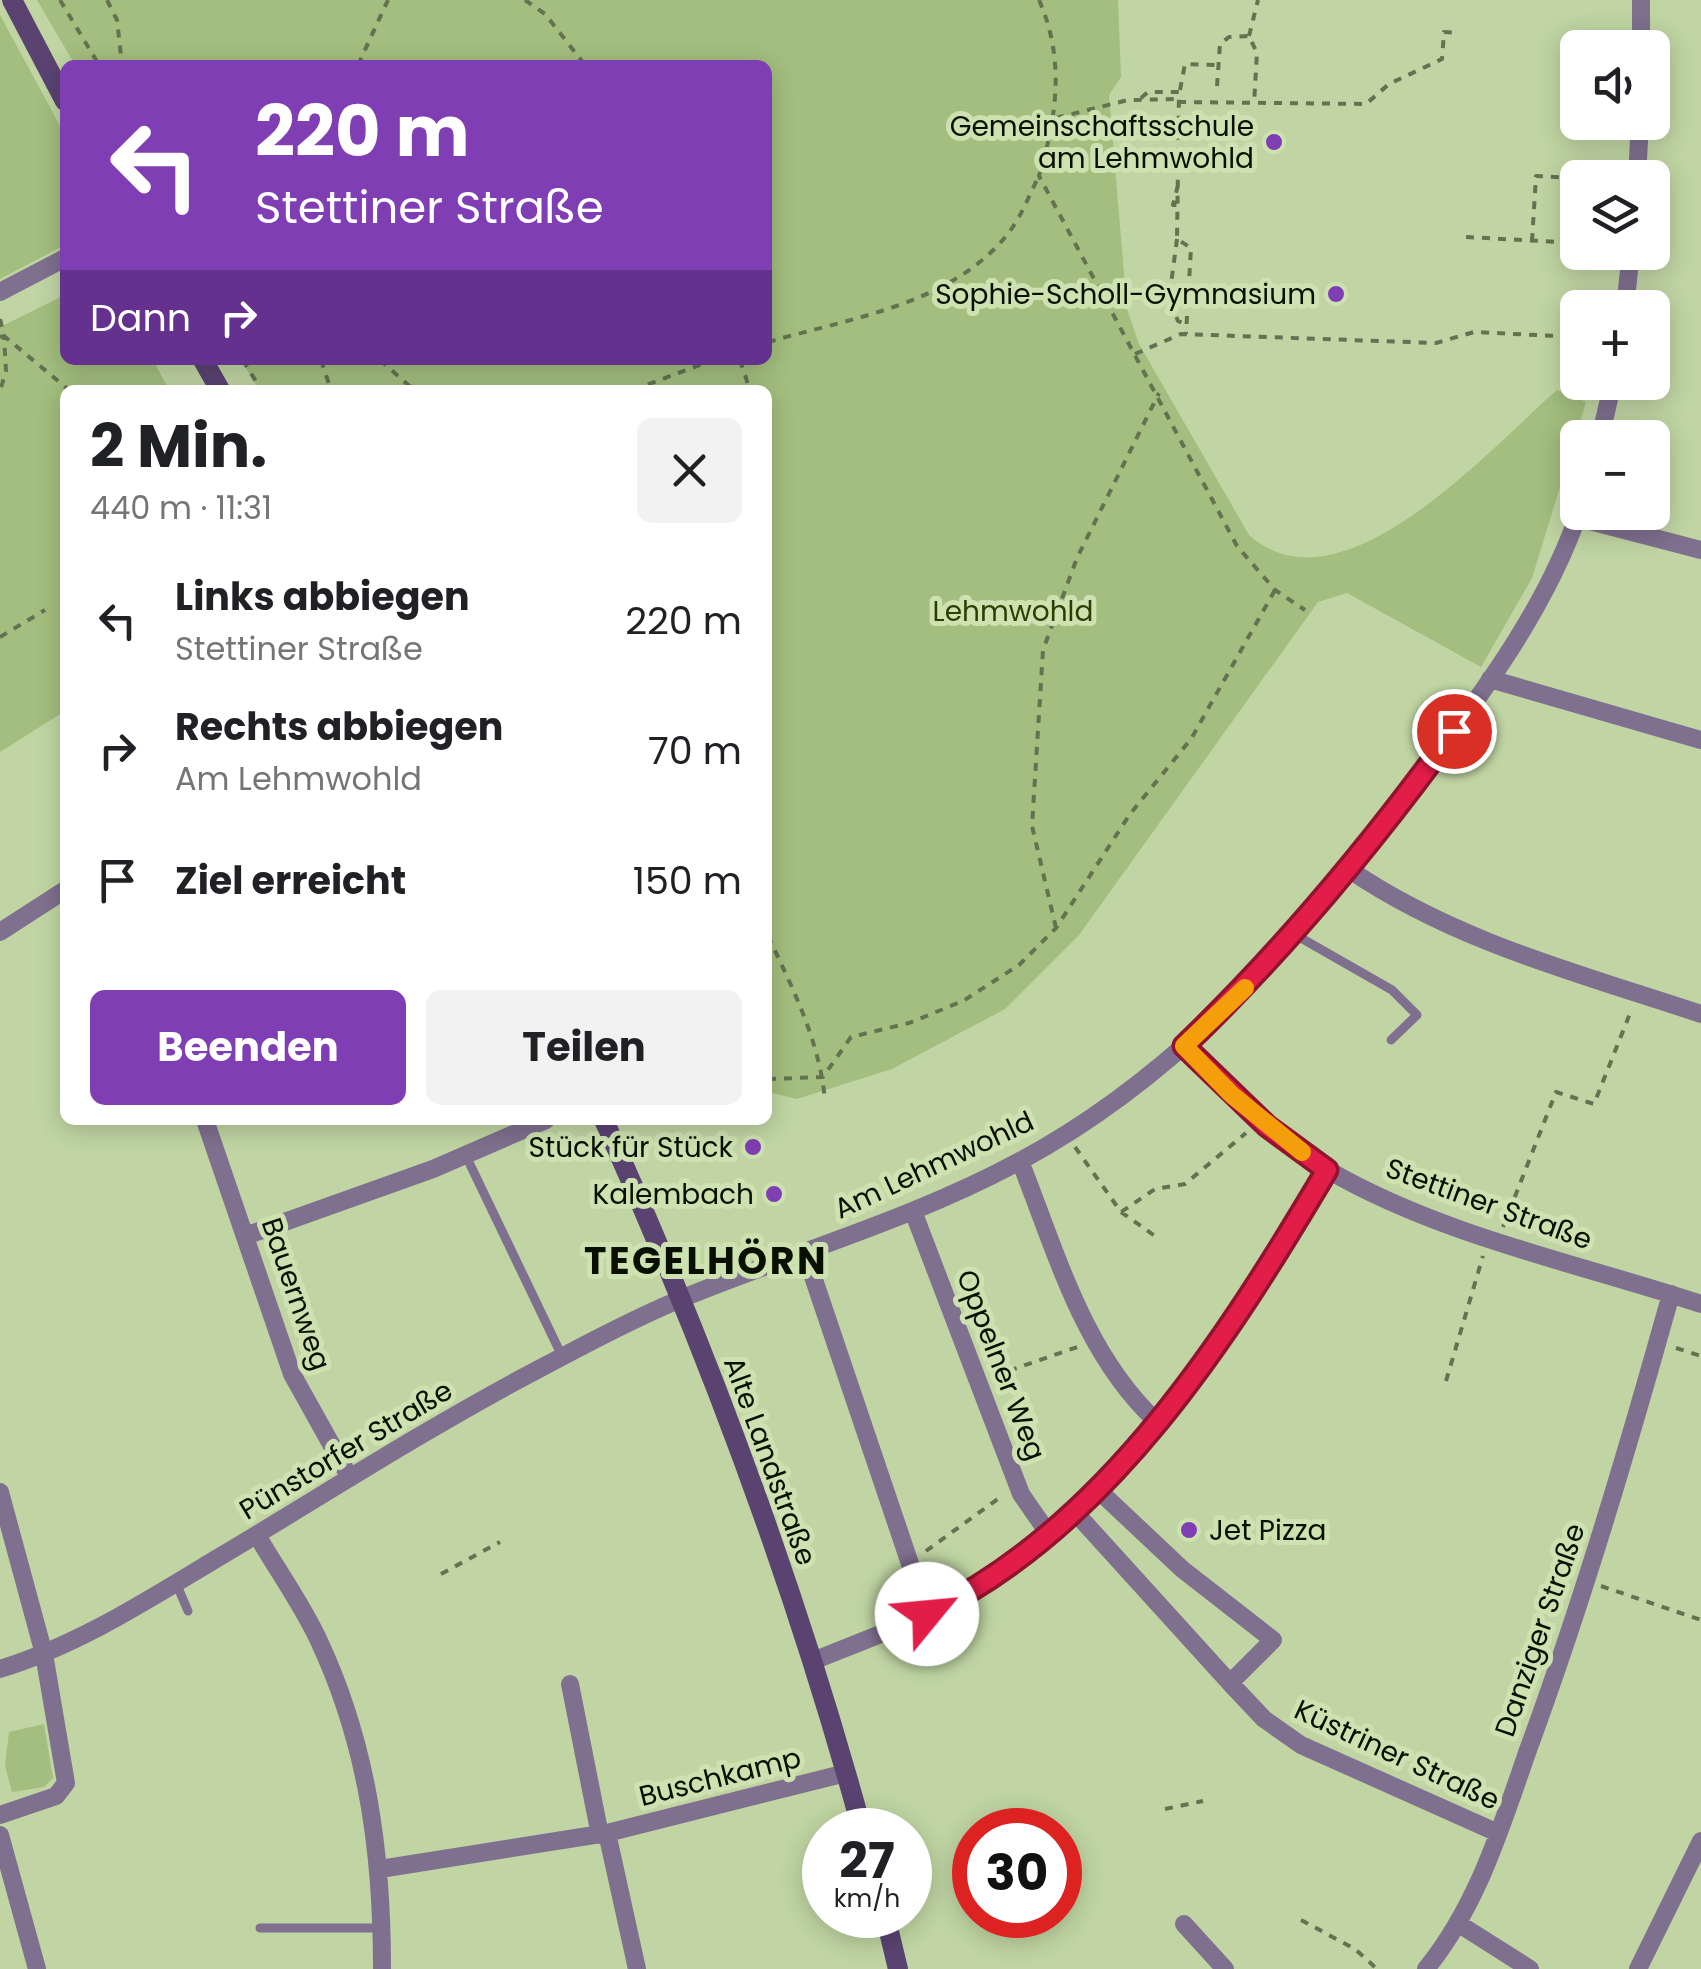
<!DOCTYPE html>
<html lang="de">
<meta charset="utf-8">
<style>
body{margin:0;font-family:Poppins,sans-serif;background:#f2f2f2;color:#202124;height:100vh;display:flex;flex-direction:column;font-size:38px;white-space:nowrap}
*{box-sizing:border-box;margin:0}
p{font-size:32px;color:#757577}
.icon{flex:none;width:55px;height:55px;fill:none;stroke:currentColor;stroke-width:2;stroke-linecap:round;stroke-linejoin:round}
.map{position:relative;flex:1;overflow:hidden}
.side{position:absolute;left:60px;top:385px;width:712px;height:740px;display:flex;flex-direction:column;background:#fff;border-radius:15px;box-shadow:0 5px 25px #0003}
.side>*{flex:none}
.banner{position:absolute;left:60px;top:60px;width:712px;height:305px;border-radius:15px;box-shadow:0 5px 25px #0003;background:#7f3eb3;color:#fff;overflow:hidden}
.buttons{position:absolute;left:1560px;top:30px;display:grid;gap:20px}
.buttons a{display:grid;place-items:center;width:110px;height:110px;border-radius:15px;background:#fff;box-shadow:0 5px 25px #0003;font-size:50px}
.speed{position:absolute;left:802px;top:1808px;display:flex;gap:20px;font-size:50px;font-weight:700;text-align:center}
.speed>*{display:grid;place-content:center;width:130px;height:130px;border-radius:50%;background:#fff;box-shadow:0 5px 25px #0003;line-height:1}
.speed small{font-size:25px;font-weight:400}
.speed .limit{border:15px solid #d22;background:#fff;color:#111}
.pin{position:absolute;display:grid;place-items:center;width:85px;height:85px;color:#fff;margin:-42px;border:5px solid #fff;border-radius:50%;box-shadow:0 2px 10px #0007}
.me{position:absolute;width:110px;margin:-55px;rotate:62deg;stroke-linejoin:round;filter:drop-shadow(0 0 8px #0008)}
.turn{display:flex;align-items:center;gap:35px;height:210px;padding:0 30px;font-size:45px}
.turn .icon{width:130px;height:130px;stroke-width:2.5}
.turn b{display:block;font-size:70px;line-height:85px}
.then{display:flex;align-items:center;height:95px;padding:0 30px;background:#0003;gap:20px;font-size:38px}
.round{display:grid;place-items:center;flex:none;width:105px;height:105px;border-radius:15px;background:#f2f2f2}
.head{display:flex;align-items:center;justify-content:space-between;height:170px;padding:0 30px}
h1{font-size:60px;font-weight:700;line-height:75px}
.button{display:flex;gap:20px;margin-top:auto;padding:20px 30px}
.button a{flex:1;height:115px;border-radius:15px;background:#7f3eb3;color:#fff;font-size:40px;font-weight:700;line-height:115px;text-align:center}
.button a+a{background:#f2f2f2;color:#202124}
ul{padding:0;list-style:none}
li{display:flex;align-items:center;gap:30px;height:130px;padding:0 30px}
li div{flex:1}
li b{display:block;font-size:38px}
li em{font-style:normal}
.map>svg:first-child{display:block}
</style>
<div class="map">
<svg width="1701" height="1969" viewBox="0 0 1701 1969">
<rect width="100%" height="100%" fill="#c0d5a3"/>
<path fill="#a3be7e" d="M 37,0 L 1118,0 L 1121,77 L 1109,95 L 1127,309 L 1139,344 L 1249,535 C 1341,618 1490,448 1557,390 L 1586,402 L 1532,578 L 1481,667 L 1347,593 L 1318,602 L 1079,935 L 1005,1009 L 892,1069 L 797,1099 L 768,1092 L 768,390 L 259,390 L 241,360 L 768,360 L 768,65 L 75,65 Z
M 0,15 L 65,135 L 65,245 L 0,279 Z
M 65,295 L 65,360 L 153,360 L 169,390 L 65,390 L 65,711 L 0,752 L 0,327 Z
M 44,1724 L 53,1778 L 44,1787 L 12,1792 L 5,1766 L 9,1732 Z"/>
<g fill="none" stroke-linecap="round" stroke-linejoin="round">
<path stroke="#647251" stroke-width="4" stroke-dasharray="8 8" stroke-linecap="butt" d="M 60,0 L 99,65
M 107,0 L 117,20 L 122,65
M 525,0 L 545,14 L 585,65
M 1039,0 C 1065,59 1057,116 1039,176 L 1237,546 L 1275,590 L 1305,610
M 1249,36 L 1258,0
M 358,65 L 388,0
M 1217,86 L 1220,44 L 1229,37 L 1249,36 L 1257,53 L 1254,104
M 1180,90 L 1185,64 L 1218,65
M 1141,98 L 1148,92 L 1179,92 L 1177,239 L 1191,248 L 1186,334
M 1178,102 L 1366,104 L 1389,84 L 1442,59 L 1444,32 L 1458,33
M 1056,118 L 1128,100 L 1178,99
M 1178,185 L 1173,205 L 1180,205
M 1466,237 L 1578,243
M 1177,239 L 1169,299 L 1178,321 L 1186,324
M 1532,241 L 1536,176 L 1576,178
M 1566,242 L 1567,219 L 1575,214
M 0,319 L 4,336 L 69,390
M 0,337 L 4,336 L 6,371 L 0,391
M 768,342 C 851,318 955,304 1010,231 C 1022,215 1030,193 1039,176
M 1135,354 L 1181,334 L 1436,343 L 1474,332 L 1578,337
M 243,360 L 261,390
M 321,360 L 331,390
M 380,360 L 414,390
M 740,360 L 750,390
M 633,390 L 713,360
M 61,470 L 65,468
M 0,637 L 45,610
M 1056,928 L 1032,826 L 1043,650 L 1077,558 L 1159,393
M 768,936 C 793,989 820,1042 825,1101
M 768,1079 L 823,1077 L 851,1037 L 909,1023 L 963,1001 L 1019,965 L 1056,928 L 1130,814 L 1191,739 L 1275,590
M 1075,1147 L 1121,1212 L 1155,1189 L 1185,1184 L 1246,1133
M 1121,1212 L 1155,1236
M 1503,1227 L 1556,1092 L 1594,1104 L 1631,1011
M 1676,1348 L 1701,1356
M 994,1376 L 1080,1346
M 1446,1381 L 1483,1256
M 926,1551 L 1002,1496
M 441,1574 L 500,1542
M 1601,1586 L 1701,1620
M 1165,1809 L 1203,1801
M 1301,1920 L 1355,1949 L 1377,1969"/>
<path stroke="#7f708f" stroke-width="9" d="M 1294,934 L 1392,990 L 1417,1015 L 1391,1040
M 466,1156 L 562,1356
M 176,1583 L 188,1611
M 260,1928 L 382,1928"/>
<path stroke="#7f708f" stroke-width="18" d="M 1641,0 L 1641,48
M 1637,178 L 1640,122
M 0,292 L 65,258
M 1625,308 L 1631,252
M 1600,438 L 1613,382
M 1578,518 L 1701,550
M 1490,679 L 1701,740
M 1350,870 C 1456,942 1581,974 1701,1014
M 0,932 L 65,890
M 1184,1046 C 1228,1092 1274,1138 1328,1170 C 1442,1236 1577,1263 1701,1304
M 205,1120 L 292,1374 L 350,1478
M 1020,1161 C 1056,1251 1083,1353 1156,1421
M 913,1211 L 1021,1494 L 1048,1533
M 248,1235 L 433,1169 L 546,1120
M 805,1253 L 927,1614
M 0,1492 L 44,1654 L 66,1783 L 56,1796 L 0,1815
M 1073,1510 L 1230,1683 L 1273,1640 L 1182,1569 L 1096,1488
M 257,1535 C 277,1570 302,1604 319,1641 C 368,1746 382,1854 382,1969
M 813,1661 C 869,1638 928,1618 979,1586 C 1133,1488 1236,1323 1327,1170
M 0,1669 C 78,1645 146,1601 216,1559 C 317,1499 416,1435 520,1379 C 573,1351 628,1321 683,1298 C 795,1252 913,1219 1020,1161 C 1194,1068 1322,912 1436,756 C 1491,681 1549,601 1579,512
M 1230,1683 L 1264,1719 L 1301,1745 L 1498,1833
M 570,1684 L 600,1835
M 607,1833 L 637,1969
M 0,1835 L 37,1969
M 380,1869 L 607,1833 L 846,1773
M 1184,1924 L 1225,1969
M 1459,1924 L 1530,1969
M 1426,1969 C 1478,1905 1501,1827 1528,1750 C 1583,1600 1628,1448 1671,1294
M 1638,1969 L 1701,1841"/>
<path stroke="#5a4371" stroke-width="20" d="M 12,0 L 65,101
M 203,360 L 220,390
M 604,1120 C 707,1349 796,1588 862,1830
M 885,1915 L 898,1969"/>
</g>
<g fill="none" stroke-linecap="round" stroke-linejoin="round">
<g stroke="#92132f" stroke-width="25">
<path id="route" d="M 927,1614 C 1108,1528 1229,1335 1327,1170 L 1267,1126 L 1184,1046 C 1285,949 1372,844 1454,731"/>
</g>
<use href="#route" stroke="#e11d48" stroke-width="18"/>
<path stroke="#f59e0b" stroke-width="18" d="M 1245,988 L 1184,1046 L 1232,1095 L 1302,1152"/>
</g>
<g fill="#7f3eb3" stroke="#cde2b0" stroke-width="4">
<circle cx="1274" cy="142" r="10"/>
<circle cx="1336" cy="294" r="10"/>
<circle cx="753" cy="1147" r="10"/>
<circle cx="774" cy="1194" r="10"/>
<circle cx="1189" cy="1530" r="10"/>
</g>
<g text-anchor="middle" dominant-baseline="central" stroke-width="10" stroke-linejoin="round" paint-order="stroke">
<g font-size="28" fill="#091001" stroke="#cde2b0" text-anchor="end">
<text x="1254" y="126">Gemeinschaftsschule<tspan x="1254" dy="32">am Lehmwohld</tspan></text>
<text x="1316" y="294">Sophie-Scholl-Gymnasium</text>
<text x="733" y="1147">Stück für Stück</text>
<text x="754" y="1194">Kalembach</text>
<text x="1209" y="1530" text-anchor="start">Jet Pizza</text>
</g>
<g font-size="28" fill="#2c3f01" stroke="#cde2b0">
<text x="1013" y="611">Lehmwohld</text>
</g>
<g font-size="28" fill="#091001" stroke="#cde2b0">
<text transform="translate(934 1165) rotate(-25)">Am Lehmwohld</text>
<text transform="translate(1489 1204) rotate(20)">Stettiner Straße</text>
<text transform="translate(296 1294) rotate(71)">Bauernweg</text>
<text transform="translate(1001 1365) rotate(69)">Oppelner Weg</text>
<text transform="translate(346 1450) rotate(-31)">Pünstorfer Straße</text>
<text transform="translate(770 1461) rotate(70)">Alte Landstraße</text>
<text transform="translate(1540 1630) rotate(-71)">Danziger Straße</text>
<text transform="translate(1397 1755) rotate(25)">Küstriner Straße</text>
<text transform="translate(720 1777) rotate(-14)">Buschkamp</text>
</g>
<g font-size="38" font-weight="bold" letter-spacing="2.5" fill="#091001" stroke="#cde2b0">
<text x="706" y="1260">TEGELHÖRN</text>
</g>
</g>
</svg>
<div class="buttons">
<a><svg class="icon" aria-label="sound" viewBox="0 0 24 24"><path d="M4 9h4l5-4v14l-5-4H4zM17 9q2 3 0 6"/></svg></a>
<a><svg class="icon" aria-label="layers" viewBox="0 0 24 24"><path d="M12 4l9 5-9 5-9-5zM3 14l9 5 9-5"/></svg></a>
<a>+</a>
<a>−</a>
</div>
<div class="speed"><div>27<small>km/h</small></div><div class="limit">30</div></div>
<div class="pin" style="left:1454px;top:731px;background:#d93025"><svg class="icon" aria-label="arrive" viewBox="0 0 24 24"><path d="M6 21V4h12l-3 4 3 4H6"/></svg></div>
<svg class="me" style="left:927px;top:1614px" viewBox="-20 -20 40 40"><circle r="19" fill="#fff"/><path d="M0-13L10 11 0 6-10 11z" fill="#e11d48"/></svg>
<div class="banner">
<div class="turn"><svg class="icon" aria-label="left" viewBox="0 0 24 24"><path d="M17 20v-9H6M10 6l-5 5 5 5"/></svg><div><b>220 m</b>Stettiner Straße</div></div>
<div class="then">Dann<svg class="icon" aria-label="right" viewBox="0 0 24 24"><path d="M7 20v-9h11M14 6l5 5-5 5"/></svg></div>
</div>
<section class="side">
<div class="head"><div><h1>2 Min.</h1><p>440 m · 11:31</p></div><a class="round"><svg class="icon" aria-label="close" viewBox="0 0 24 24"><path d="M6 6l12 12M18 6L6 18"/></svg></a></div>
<ul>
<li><svg class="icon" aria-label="left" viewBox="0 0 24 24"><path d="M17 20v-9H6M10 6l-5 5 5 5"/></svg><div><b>Links abbiegen</b><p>Stettiner Straße</p></div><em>220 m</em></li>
<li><svg class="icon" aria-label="right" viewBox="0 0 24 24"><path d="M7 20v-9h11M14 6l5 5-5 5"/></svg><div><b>Rechts abbiegen</b><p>Am Lehmwohld</p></div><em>70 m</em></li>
<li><svg class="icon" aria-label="arrive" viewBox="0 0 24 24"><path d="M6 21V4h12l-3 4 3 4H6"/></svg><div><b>Ziel erreicht</b></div><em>150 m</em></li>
</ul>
<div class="button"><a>Beenden</a><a>Teilen</a></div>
</section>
</div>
